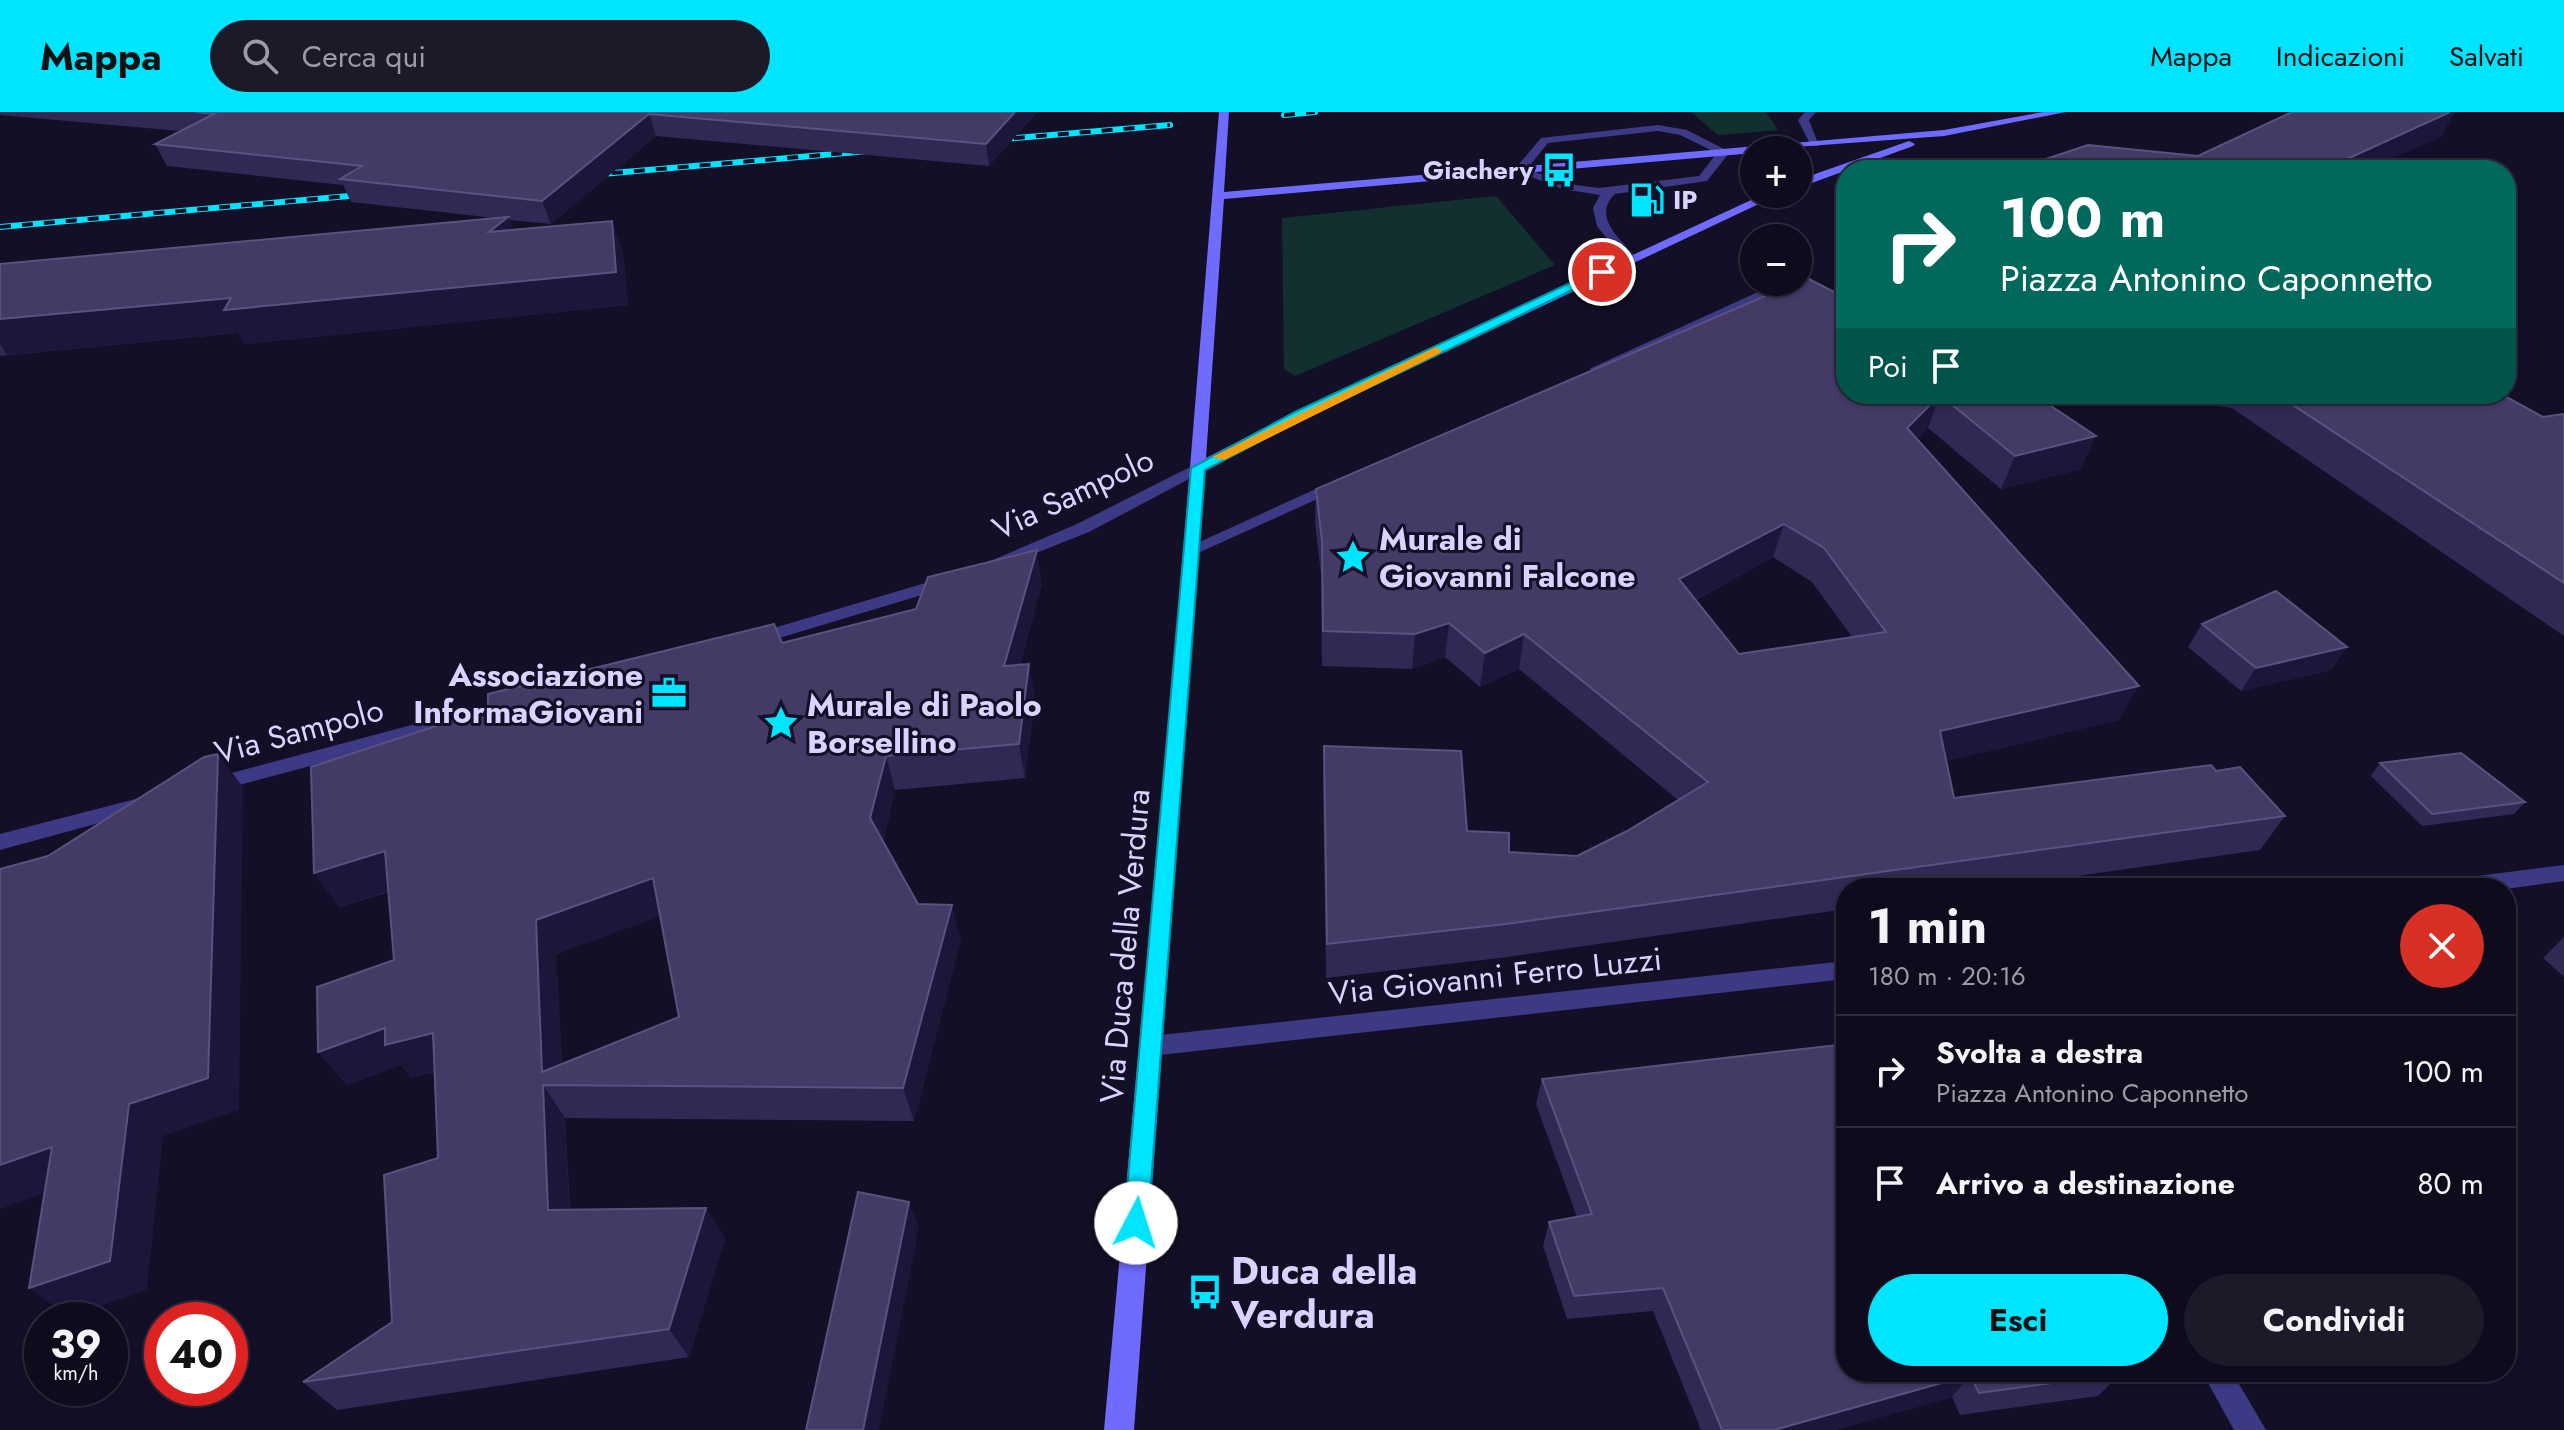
<!DOCTYPE html>
<html lang="it">
<meta charset="utf-8">
<style>
body{margin:0;font-family:Jost,sans-serif;background:#1c1929;color:#f1f3f6;height:100vh;display:flex;flex-direction:column;font-size:30px;white-space:nowrap}
*{box-sizing:border-box;margin:0}
p{font-size:26px;color:#9b9ba3}
.icon{flex:none;width:44px;height:44px;fill:none;stroke:currentColor;stroke-width:2;stroke-linecap:round;stroke-linejoin:round}
.map{position:relative;flex:1;overflow:hidden}
.side{position:absolute;left:1836px;top:766px;width:680px;height:504px;display:flex;flex-direction:column;background:#0e0b1c;border-radius:32px;box-shadow:0 2px 6px #0004,0 0 0 2px #2e2b3b}
.side>*{flex:none}
.top-card{position:absolute;left:1836px;top:48px;width:680px;height:244px;border-radius:32px;box-shadow:0 2px 6px #0004,0 0 0 2px #2e2b3b;background:#00695c;color:#fff;overflow:hidden}
.fabs{position:absolute;left:1740px;top:24px;display:grid;gap:16px}
.fabs a{display:grid;place-items:center;width:72px;height:72px;border-radius:50%;background:#0e0b1c;box-shadow:0 2px 6px #0004,0 0 0 2px #2e2b3b;font-size:40px}
.speed{position:absolute;left:24px;top:1190px;display:flex;gap:16px;font-size:40px;font-weight:700;text-align:center}
.speed>*{display:grid;place-content:center;width:104px;height:104px;border-radius:50%;background:#0e0b1c;box-shadow:0 2px 6px #0004,0 0 0 2px #2e2b3b;line-height:1}
.speed small{font-size:20px;font-weight:400}
.speed .limit{border:12px solid #d22;background:#fff;color:#111}
.pin{position:absolute;display:grid;place-items:center;width:68px;height:68px;color:#fff;margin:-34px;border:4px solid #fff;border-radius:50%;box-shadow:0 2px 8px #0007}
.me{position:absolute;width:88px;margin:-44px;rotate:5deg;stroke-linejoin:round;filter:drop-shadow(0 0 6px #0008)}
.turn{display:flex;align-items:center;gap:28px;height:168px;padding:0 32px;font-size:36px}
.turn .icon{width:104px;height:104px;stroke-width:2.5}
.turn b{display:block;font-size:56px;line-height:68px}
.then{display:flex;align-items:center;height:76px;padding:0 32px;background:#0003;gap:16px;font-size:30px}
.round{display:grid;place-items:center;flex:none;width:84px;height:84px;border-radius:42px;background:#1c1929}
.summary{display:flex;align-items:center;justify-content:space-between;height:136px;padding:0 32px}
h1{font-size:48px;font-weight:700;line-height:60px}
.primary-button{display:flex;gap:16px;margin-top:auto;padding:16px 32px}
.primary-button a{flex:1;height:92px;border-radius:48px;background:#00e5ff;color:#111;font-size:32px;font-weight:700;line-height:92px;text-align:center}
.primary-button a+a{background:#1c1929;color:#f1f3f6}
ul{padding:0;list-style:none}
li{display:flex;align-items:center;gap:24px;height:112px;padding:0 32px;border-top:2px solid #2e2b3b}
li div{flex:1}
li b{display:block;font-size:30px}
li em{font-style:normal}
header{display:flex;align-items:center;gap:48px;box-sizing:border-box;height:112px;padding:0 40px;background:#00e5ff;color:#111}
header strong{font-size:38px}
nav{display:flex;gap:44px;margin-inline-start:auto;font-size:28px}
.search{width:560px;height:72px;background:#1c1929;display:flex;align-items:center;gap:20px;box-sizing:border-box;padding:0 28px;border-radius:44px;color:#9b9ba3;font-size:30px}
.map>svg:first-child{display:block}
</style>
<header>
<strong>Mappa</strong>
<div class="search"><svg class="icon" aria-label="search" viewBox="0 0 24 24"><circle cx="10" cy="10" r="6"/><path d="M15 15l6 6"/></svg>Cerca qui</div>
<nav><a>Mappa</a><a>Indicazioni</a><a>Salvati</a></nav>
</header>
<div class="map">
<svg width="2564" height="1318" viewBox="0 0 2564 1318">
<rect width="100%" height="100%" fill="#130f26"/>
<path fill="#12302f" d="M 1691,0 L 1766,0 L 1778,18 L 1718,23 Z
M 1496,84 L 1555,153 L 1295,264 L 1284,257 L 1282,106 Z"/>
<g fill="none" stroke-linecap="round" stroke-linejoin="round">
<path fill="#3d3a85" fill-rule="evenodd" d="M 1805,0 L 1816,0 L 1809,8 L 1819,34 L 1811,34 L 1798,8 Z
M 1658,13 L 1687,18 L 1730,40 L 1707,69 L 1615,82 C 1592,104 1619,126 1635,144 L 1635,150 L 1625,150 L 1597,114 L 1593,96 L 1600,83 L 1562,77 L 1514,58 L 1541,26 ZM 1658,19 L 1680,23 L 1717,41 L 1699,64 L 1599,76 L 1568,72 L 1527,57 L 1548,31 Z"/>
<path fill="#3d3a85" fill-rule="evenodd" d="M 1780,170 L 1792,170 L 1846,199 L 1846,208 L 1786,177 L 1601,260 L 1589,257 Z
M 1198,351 L 1204,353 L 1204,359 L 1089,420 L 996,457 L 984,457 L 981,453 L 1077,412 Z
M 1340,366 L 1348,371 L 1346,374 L 1198,441 L 1192,442 L 1184,437 Z
M 949,464 L 955,465 L 958,469 L 955,473 L 753,534 L 744,528 L 747,524 Z
M 464,599 L 474,606 L 471,611 L 213,680 L 203,673 L 213,666 Z
M 147,684 L 157,691 L 154,696 L 0,738 L 0,722 Z
M 2564,753 L 2564,769 L 2506,777 L 2435,776 L 2438,770 L 2446,768 Z
M 1846,849 L 1846,867 L 1151,944 L 1143,941 L 1139,934 L 1143,927 L 1151,924 Z
M 2202,1260 L 2232,1260 L 2266,1318 L 2234,1318 Z"/>
<path fill="#6f6bff" fill-rule="evenodd" d="M 1219,0 L 1229,0 L 1224,80 L 1944,18 L 2043,0 L 2066,0 L 1944,24 L 1754,38 L 1754,41 L 1224,87 L 1206,346 L 1295,300 L 1764,82 L 1780,82 L 1305,306 L 1205,358 L 1134,1318 L 1104,1318 L 1176,527 Z
M 1909,29 L 1915,32 L 1913,34 L 1798,76 L 1798,68 Z"/>
<g stroke="#00e5ff" stroke-width="6">
<path id="rail" d="M 1284,3 L 1315,0
M 992,28 L 1170,13
M 590,63 L 869,39
M 0,115 L 371,82"/>
</g>
<use href="#rail" stroke="#130f26" stroke-width="4" stroke-dasharray="11" stroke-linecap="butt"/>
</g>
<path fill="#312854" fill-rule="evenodd" d="M 0,0 L 1037,0 L 989,54 L 656,24 L 551,112 L 509,108 L 513,118 L 612,109 L 623,142 L 628,193 L 244,232 L 238,221 L 0,244 L 0,152 L 495,106 L 351,90 L 343,73 L 167,54 L 155,32 L 180,19 L 0,3 Z
M 1807,166 L 2033,282 L 2081,357 L 2001,377 L 1928,316 L 1917,327 L 2119,608 L 1946,649 L 1954,686 L 2216,659 L 2285,704 L 2260,738 L 1993,776 L 1846,776 L 1846,797 L 1500,846 L 1326,866 L 1323,669 L 1324,634 L 1467,719 L 1509,740 L 1577,744 L 1627,719 L 1678,688 L 1519,557 L 1480,575 L 1445,545 L 1412,557 L 1322,554 L 1321,462 L 1315,411 L 1316,377 ZM 1773,445 L 1812,470 L 1852,525 L 1739,542 L 1696,488 Z
M 2132,282 L 2501,282 L 2543,305 L 2564,302 L 2564,524 L 2232,296 Z
M 1042,472 L 1020,553 L 1035,586 L 1025,666 L 895,678 L 883,729 L 918,792 L 961,827 L 914,1009 L 565,1006 L 570,1097 L 706,1096 L 725,1127 L 689,1245 L 337,1298 L 303,1270 L 392,1210 L 438,1046 L 434,960 L 411,966 L 401,953 L 347,973 L 318,940 L 394,848 L 389,780 L 339,795 L 782,531 ZM 660,804 L 679,905 L 562,952 L 556,842 Z
M 2202,512 L 2347,535 L 2331,558 L 2241,579 L 2188,535 Z
M 2380,651 L 2525,690 L 2514,702 L 2422,714 L 2371,664 Z
M 2564,825 L 2564,865 L 2543,846 Z
M 1542,967 L 1846,1260 L 2120,1262 L 2098,1284 L 1960,1303 L 1952,1285 L 1835,1318 L 1701,1318 L 1653,1199 L 1567,1207 L 1543,1134 L 1549,1110 L 1577,1105 L 1536,992 Z"/>
<path fill="#1d163a" d="M 1015,0 L 1037,0 L 989,54 L 986,32 Z
M 2450,0 L 2455,0 L 2441,25 L 2369,58 L 2323,58 Z
M 649,2 L 656,24 L 551,112 L 542,89 Z
M 508,105 L 521,138 L 489,120 Z
M 612,109 L 623,142 L 628,193 L 244,232 L 238,221 L 7,243 L 0,232 L 0,207 Z
M 1940,283 L 1928,316 L 1895,349 L 1907,316 Z
M 2096,324 L 2081,357 L 2001,377 L 2015,344 Z
M 1784,412 L 1773,445 L 1671,501 L 1679,467 Z
M 1037,438 L 1042,472 L 1010,588 L 1004,554 Z
M 1449,511 L 1445,545 L 1412,557 L 1415,522 Z
M 1524,522 L 1519,557 L 1480,575 L 1485,541 Z
M 2347,535 L 2331,558 L 2241,579 L 2256,556 Z
M 1029,552 L 1035,586 L 1025,666 L 1019,632 Z
M 2139,574 L 2119,608 L 1925,654 L 1940,619 Z
M 218,642 L 243,675 L 239,998 L 163,1024 L 147,1178 L 69,1205 L 29,1176 Z
M 886,644 L 895,678 L 880,740 L 870,706 Z
M 385,739 L 408,773 L 339,795 L 314,761 Z
M 653,766 L 669,801 L 556,842 L 563,973 L 542,960 L 536,808 Z
M 952,793 L 961,827 L 914,1009 L 903,976 Z
M 385,916 L 433,921 L 457,954 L 411,966 L 401,953 L 347,973 L 318,940 Z
M 543,973 L 565,1006 L 571,1128 L 548,1098 Z
M 52,1035 L 89,1066 L 0,1097 L 0,1053 Z
M 909,1090 L 919,1116 L 879,1318 L 863,1318 Z
M 706,1096 L 725,1127 L 689,1245 L 669,1217 Z
M 1970,1263 L 1952,1285 L 1835,1318 L 1774,1318 Z"/>
<path fill="#433a66" stroke="#5a527e" stroke-width="2" fill-rule="evenodd" d="M 196,0 L 1015,0 L 986,32 L 649,2 L 542,89 L 340,67 L 362,54 L 155,32 L 214,2 Z
M 2292,0 L 2450,0 L 2323,58 L 2013,58 L 2088,33 L 2198,44 Z
M 508,105 L 489,120 L 612,109 L 616,160 L 224,198 L 231,186 L 0,207 L 0,152 Z
M 1807,166 L 1846,186 L 1846,282 L 2033,282 L 2096,324 L 2015,344 L 1940,283 L 1907,316 L 2139,574 L 1940,619 L 1954,686 L 2211,653 L 2216,659 L 2240,655 L 2285,704 L 1506,812 L 1327,832 L 1324,634 L 1461,639 L 1467,719 L 1509,721 L 1509,740 L 1577,744 L 1627,719 L 1708,670 L 1524,522 L 1485,541 L 1449,511 L 1415,522 L 1323,519 L 1322,429 L 1316,377 ZM 1784,412 L 1824,436 L 1886,520 L 1739,542 L 1679,467 Z
M 2276,282 L 2501,282 L 2543,305 L 2564,302 L 2564,471 Z
M 1037,438 L 1004,554 L 1029,552 L 1019,632 L 886,644 L 870,706 L 918,792 L 952,793 L 903,976 L 543,973 L 548,1098 L 706,1096 L 669,1217 L 303,1270 L 392,1210 L 384,1063 L 438,1046 L 433,921 L 385,933 L 385,916 L 318,940 L 317,875 L 394,848 L 385,739 L 314,761 L 311,655 L 488,597 L 488,582 L 774,512 L 782,531 L 916,497 L 928,465 ZM 653,766 L 679,905 L 542,960 L 536,808 Z
M 2276,479 L 2347,535 L 2256,556 L 2202,512 Z
M 2461,641 L 2525,690 L 2432,702 L 2380,651 Z
M 218,642 L 208,966 L 129,992 L 110,1149 L 29,1176 L 52,1035 L 0,1053 L 0,757 L 48,744 L 204,645 Z
M 1846,932 L 1846,1260 L 2119,1260 L 2120,1262 L 1979,1281 L 1970,1263 L 1774,1318 L 1722,1318 L 1663,1176 L 1574,1184 L 1549,1110 L 1592,1102 L 1542,967 Z
M 858,1080 L 909,1090 L 863,1318 L 806,1318 Z"/>
<path fill="#00e5ff" stroke="#0095a6" stroke-width="2" d="M 1602,156 L 1608,160 L 1606,162 L 1305,306 L 1205,358 L 1148,1111 L 1145,1119 L 1136,1122 L 1128,1119 L 1124,1111 L 1191,356 L 1295,300 Z"/>
<path fill="#f59e0b" d="M 1436,235 L 1442,239 L 1440,241 L 1224,348 L 1212,345 Z"/>
<defs>
<g id="bus-bare" transform="scale(2.76)"><path d="M-5-6H5V4H4V6H2V4H-2V6H-4V4H-5ZM-3.5-4V0h7V-4ZM-3.5 1.2v1.5H-2V1.2ZM2 1.2v1.5H3.5V1.2Z" fill="#00e5ff" stroke="#130f26" stroke-width="2.5" paint-order="stroke"/></g>
<g id="fuel-bare" transform="scale(2.76)"><path d="M-5.5-6h7V0h2V4h1.3V-2.5L3-4.5l.8-.8L6-3V5H2.5V1h-1V6h-7ZM-4.2-4.7v3.2H.2V-4.7Z" fill="#00e5ff" stroke="#130f26" stroke-width="2.5" paint-order="stroke"/></g>
<g id="sight-bare" transform="scale(2.76)"><path d="M0-6L1.8-2.2L6-1.7L2.9 1.2L3.7 5.4L0 3.3L-3.7 5.4L-2.9 1.2L-6-1.7L-1.8-2.2Z" fill="#00e5ff" stroke="#130f26" stroke-width="2.5" paint-order="stroke"/></g>
<g id="office-bare" transform="scale(2.76)"><path d="M-6-3h4V-5.5h4V-3h4V5H-6ZM-1-4.5V-3h2v-1.5ZM-6 0V1H6V0Z" fill="#00e5ff" stroke="#130f26" stroke-width="2.5" paint-order="stroke"/></g>
</defs>
<g fill-rule="evenodd">
<use href="#bus-bare" x="1559" y="58"/>
<use href="#fuel-bare" x="1647" y="88"/>
<use href="#sight-bare" x="1353" y="445"/>
<use href="#office-bare" x="669" y="581"/>
<use href="#sight-bare" x="781" y="611"/>
<use href="#bus-bare" x="1205" y="1180"/>
</g>
<g text-anchor="middle" dominant-baseline="central" stroke-width="6" stroke-linejoin="round" paint-order="stroke">
<g font-size="26" font-weight="bold" fill="#d9d4ff" stroke="#130f26" text-anchor="end">
<text x="1533" y="58">Giachery</text>
<text x="1673" y="88" text-anchor="start">IP</text>
</g>
<g font-size="32" fill="#d9d4ff" stroke="#130f26">
<text transform="translate(1073 382) rotate(-25)">Via Sampolo</text>
<text transform="translate(299 619) rotate(-15)">Via Sampolo</text>
<text transform="translate(1125 834) rotate(-85)">Via Duca della Verdura</text>
<text transform="translate(1495 864) rotate(-6)">Via Giovanni Ferro Luzzi</text>
</g>
<g font-size="32" font-weight="bold" fill="#d9d4ff" stroke="#130f26" text-anchor="start">
<text x="1379" y="427">Murale di<tspan x="1379" dy="37">Giovanni Falcone</tspan></text>
<text x="643" y="563" text-anchor="end">Associazione<tspan x="643" dy="37">InformaGiovani</tspan></text>
<text x="807" y="593">Murale di Paolo<tspan x="807" dy="37">Borsellino</tspan></text>
</g>
<g font-size="38" font-weight="bold" fill="#d9d4ff" stroke="#130f26" text-anchor="start">
<text x="1231" y="1158">Duca della<tspan x="1231" dy="44">Verdura</tspan></text>
</g>
</g>
</svg>
<div class="fabs">
<a>+</a>
<a>−</a>
</div>
<div class="speed"><div>39<small>km/h</small></div><div class="limit">40</div></div>
<div class="pin" style="left:1602px;top:160px;background:#d93025"><svg class="icon" aria-label="arrive" viewBox="0 0 24 24"><path d="M6 21V4h12l-3 4 3 4H6"/></svg></div>
<svg class="me" style="left:1136px;top:1111px" viewBox="-20 -20 40 40"><circle r="19" fill="#fff"/><path d="M0-13L10 11 0 6-10 11z" fill="#00e5ff"/></svg>
<div class="top-card">
<div class="turn"><svg class="icon" aria-label="right" viewBox="0 0 24 24"><path d="M7 20v-9h11M14 6l5 5-5 5"/></svg><div><b>100 m</b>Piazza Antonino Caponnetto</div></div>
<div class="then">Poi<svg class="icon" aria-label="arrive" viewBox="0 0 24 24"><path d="M6 21V4h12l-3 4 3 4H6"/></svg></div>
</div>
<section class="side">
<div class="summary"><div><h1>1 min</h1><p>180 m · 20:16</p></div><a class="round" style="background:#d93025;color:#fff"><svg class="icon" aria-label="close" viewBox="0 0 24 24"><path d="M6 6l12 12M18 6L6 18"/></svg></a></div>
<ul>
<li><svg class="icon" aria-label="right" viewBox="0 0 24 24"><path d="M7 20v-9h11M14 6l5 5-5 5"/></svg><div><b>Svolta a destra</b><p>Piazza Antonino Caponnetto</p></div><em>100 m</em></li>
<li><svg class="icon" aria-label="arrive" viewBox="0 0 24 24"><path d="M6 21V4h12l-3 4 3 4H6"/></svg><div><b>Arrivo a destinazione</b></div><em>80 m</em></li>
</ul>
<div class="primary-button"><a>Esci</a><a>Condividi</a></div>
</section>
</div>
